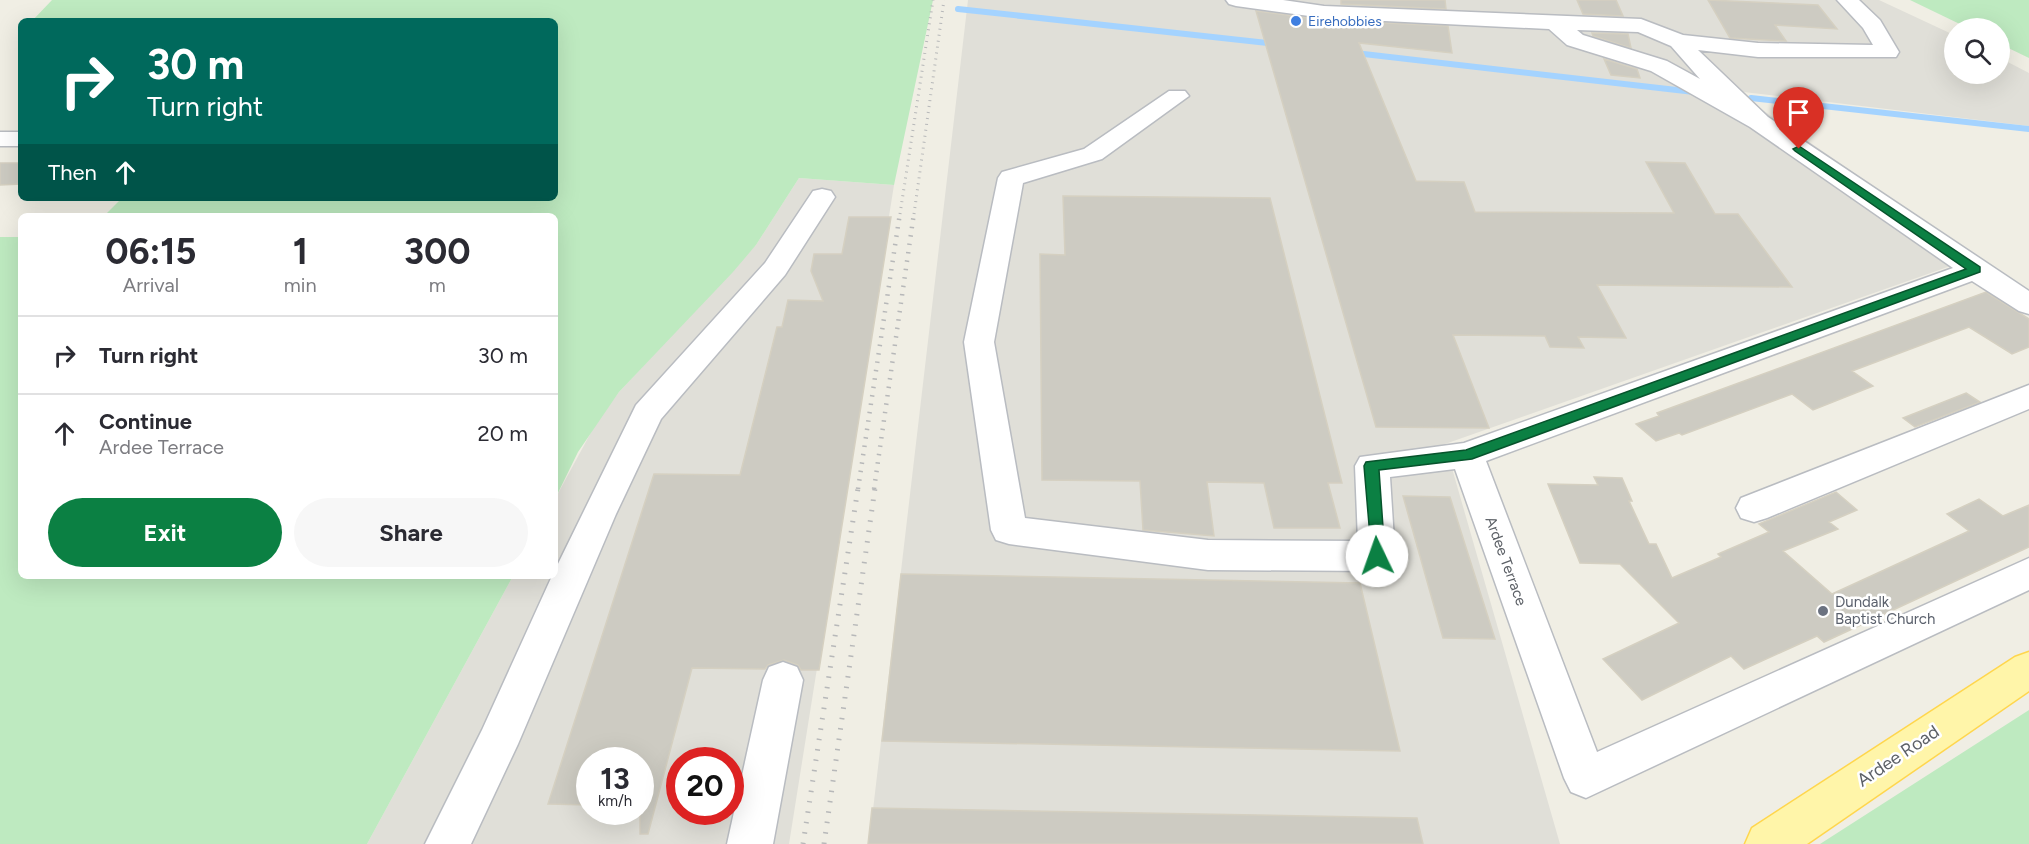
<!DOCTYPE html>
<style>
body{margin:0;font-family:Figtree,sans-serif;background:#f7f7f7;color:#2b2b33;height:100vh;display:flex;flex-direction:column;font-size:22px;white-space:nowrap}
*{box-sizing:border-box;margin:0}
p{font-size:20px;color:#7c7c81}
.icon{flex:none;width:33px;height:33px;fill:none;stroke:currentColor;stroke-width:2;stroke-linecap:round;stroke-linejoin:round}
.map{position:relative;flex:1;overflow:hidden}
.side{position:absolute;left:18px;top:213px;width:540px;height:366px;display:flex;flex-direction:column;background:#fff;border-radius:9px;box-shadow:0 6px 24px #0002}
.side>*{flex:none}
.top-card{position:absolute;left:18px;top:18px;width:540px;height:183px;border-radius:9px;box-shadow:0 6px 24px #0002;background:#00695c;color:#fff;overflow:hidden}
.tools{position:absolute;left:1944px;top:18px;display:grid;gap:12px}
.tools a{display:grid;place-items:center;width:66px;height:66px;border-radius:50%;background:#fff;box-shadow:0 6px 24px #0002;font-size:30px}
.speed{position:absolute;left:576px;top:747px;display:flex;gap:12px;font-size:30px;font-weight:700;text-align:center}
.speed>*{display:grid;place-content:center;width:78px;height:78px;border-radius:50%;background:#fff;box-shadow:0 6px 24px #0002;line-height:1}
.speed small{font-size:15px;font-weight:400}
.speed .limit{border:9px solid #d22;background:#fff;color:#111}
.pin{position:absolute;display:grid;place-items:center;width:51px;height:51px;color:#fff;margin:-62px -26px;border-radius:50% 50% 50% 0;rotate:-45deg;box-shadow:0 0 6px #0007}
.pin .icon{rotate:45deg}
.me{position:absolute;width:66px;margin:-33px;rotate:357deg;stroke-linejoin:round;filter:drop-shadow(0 0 4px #0008)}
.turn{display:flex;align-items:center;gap:21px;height:126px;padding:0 30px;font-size:27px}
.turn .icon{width:78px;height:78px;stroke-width:2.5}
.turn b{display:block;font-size:42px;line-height:51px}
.then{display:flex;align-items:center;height:57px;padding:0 30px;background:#0003;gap:12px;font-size:22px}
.eta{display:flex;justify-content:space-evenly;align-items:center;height:102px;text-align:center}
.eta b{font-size:36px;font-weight:700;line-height:42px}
.cta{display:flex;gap:12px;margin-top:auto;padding:12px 30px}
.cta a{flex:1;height:69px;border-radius:36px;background:#0b8043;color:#fff;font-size:24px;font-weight:700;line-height:69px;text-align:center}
.cta a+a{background:#f7f7f7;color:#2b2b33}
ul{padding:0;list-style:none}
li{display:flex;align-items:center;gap:18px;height:78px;padding:0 30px;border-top:2px solid #e1e1e2}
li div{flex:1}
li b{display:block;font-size:22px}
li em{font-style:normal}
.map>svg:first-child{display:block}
</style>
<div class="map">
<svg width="2029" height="844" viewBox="0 0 2029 844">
<rect width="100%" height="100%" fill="#f0eee4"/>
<path fill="#e0dfd8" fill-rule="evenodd" d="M 968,0 L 1879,0 L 1954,35 L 1954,74 L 2000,74 L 2000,58 L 2029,73 L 2029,126 L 1735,91 L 1976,257 L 1445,444 L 1560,844 L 869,844 Z
M 799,178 L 894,185 L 789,844 L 367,844 L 513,576 L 555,576 L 555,499 L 595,425 L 619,392 L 756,245 ZM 590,760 L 640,760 L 640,812 L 590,812 ZM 680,760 L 730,760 L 730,812 L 680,812 Z"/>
<path fill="#beeac0" d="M 52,0 L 933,0 L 894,185 L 799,178 L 756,245 L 733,272 L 619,392 L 578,452 L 555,499 L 555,216 L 104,216 L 122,198 L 555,198 L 555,21 L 32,21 Z
M 1910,0 L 2029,0 L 2029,58 L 2000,44 L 2000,28 L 1968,28 Z
M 0,237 L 21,237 L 21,576 L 513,576 L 367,844 L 0,844 Z
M 2029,710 L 2029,844 L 1820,844 Z"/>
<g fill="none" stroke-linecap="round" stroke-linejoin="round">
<path stroke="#a4d3ff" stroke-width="6" d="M 958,9 L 1277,44
M 1355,53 L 1694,92
M 1751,98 L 2029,129"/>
</g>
<path fill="#cdcbc2" stroke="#d5d0c1" stroke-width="1.5" d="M 1341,0 L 1445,0 L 1446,9 L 1341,4 Z
M 1577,0 L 1616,0 L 1623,16 L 1583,14 Z
M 1708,0 L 1818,5 L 1837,29 L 1775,25 L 1786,41 L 1730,38 Z
M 1256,11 L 1324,20 L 1448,26 L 1452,53 L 1359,43 L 1416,181 L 1464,182 L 1475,212 L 1674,213 L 1646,162 L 1685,163 L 1715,214 L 1738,214 L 1792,287 L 1597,285 L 1626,338 L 1578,337 L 1584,348 L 1550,347 L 1545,336 L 1453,335 L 1489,428 L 1376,427 Z
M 1592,33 L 1628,34 L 1631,48 L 1593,36 Z
M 1604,59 L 1637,69 L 1640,78 L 1611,75 Z
M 0,163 L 21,163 L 21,184 L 0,185 Z
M 1063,196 L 1270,198 L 1342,483 L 1328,483 L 1340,528 L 1274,528 L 1264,483 L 1207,482 L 1214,536 L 1143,530 L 1140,481 L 1042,480 L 1040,254 L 1065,255 Z
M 849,217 L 891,217 L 819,670 L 801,670 L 798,665 L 784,660 L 768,665 L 765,669 L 692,668 L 648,834 L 640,834 L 640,760 L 590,760 L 590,805 L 548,804 L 654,474 L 740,475 L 777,327 L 782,327 L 788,300 L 823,301 L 811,271 L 814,254 L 842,254 Z
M 1986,292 L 2029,319 L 2029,347 L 2012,354 L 1969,327 L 1852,371 L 1873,386 L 1813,410 L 1792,394 L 1682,435 L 1679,433 L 1656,441 L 1636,424 L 1659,416 L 1657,413 Z
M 1966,393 L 1980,402 L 1915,427 L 1903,418 Z
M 1594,477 L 1622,478 L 1632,501 L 1629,501 L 1649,544 L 1656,544 L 1672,578 L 1721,557 L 1718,554 L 1769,532 L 1759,524 L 1836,492 L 1857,510 L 1829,522 L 1838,529 L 1783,551 L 1832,594 L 1969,531 L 1947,514 L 1979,499 L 2003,516 L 2029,505 L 2029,547 L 1824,642 L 1817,636 L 1744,669 L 1731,656 L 1642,700 L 1603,659 L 1679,623 L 1620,564 L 1580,563 L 1548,484 L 1598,485 Z
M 1403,496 L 1450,497 L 1495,639 L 1443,638 Z
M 901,574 L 1360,583 L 1400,751 L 882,741 Z
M 872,808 L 1417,818 L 1423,844 L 868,844 Z"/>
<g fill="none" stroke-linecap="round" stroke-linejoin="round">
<g stroke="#b9bcc1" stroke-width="3">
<path id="minor" d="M 1226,0 L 1283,0 L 1324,6 L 1641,19 L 1683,35 L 1758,43 L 1873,45 L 1863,28 L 1837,0 L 1859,0 L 1880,20 L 1899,52 L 1896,57 L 1758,57 L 1698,50 L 1768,117 L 2029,291 L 2029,314 L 2019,311 L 1972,281 L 1486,461 L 1597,752 L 2029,558 L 2029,590 L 1586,798 L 1571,792 L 1564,778 L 1455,469 L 1390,477 L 1395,556 L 1390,566 L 1377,571 L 1208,570 L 1009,544 L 996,540 L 991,530 L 964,342 L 998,178 L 1002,172 L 1084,149 L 1169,91 L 1185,91 L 1189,96 L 1102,159 L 1023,183 L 994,342 L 1025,518 L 1208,540 L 1358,541 L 1355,466 L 1360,457 L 1464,443 L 1953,268 L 1750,127 L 1651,71 L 1567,45 L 1549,29 L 1324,18 L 1236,6 L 1229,4 ZM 1577,30 L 1638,32 L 1671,46 L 1700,79 L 1667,61 L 1583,35 Z
M 0,132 L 21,132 L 21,146 L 0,146 Z
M 822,189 L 831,191 L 835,197 L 785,275 L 661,419 L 616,514 L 518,744 L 471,844 L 425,844 L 482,730 L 552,576 L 555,576 L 555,570 L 636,405 L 765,263 L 813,191 Z
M 2029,385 L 2029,409 L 1767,518 L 1754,522 L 1741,518 L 1736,508 L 1741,498 Z
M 783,662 L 797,667 L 803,680 L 773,844 L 727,844 L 763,680 L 769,667 Z"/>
</g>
<g stroke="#ffd64d" stroke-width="3">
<path id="major" d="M 2029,652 L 2029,691 L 1807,844 L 1745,844 L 1752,828 L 2015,657 Z"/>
</g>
<use href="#minor" fill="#fff" fill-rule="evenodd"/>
<use href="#major" fill="#fff5a9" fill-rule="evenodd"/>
<path stroke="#b7b8b9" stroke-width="3" stroke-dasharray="1 5" stroke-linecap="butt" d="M 900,214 L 933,0
M 914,214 L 944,0"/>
<path stroke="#b7b8b9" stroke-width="4.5" stroke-dasharray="1.5 7" stroke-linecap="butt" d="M 858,489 L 900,213
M 874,489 L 914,213"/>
<path stroke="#b7b8b9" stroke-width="5" stroke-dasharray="1.5 9" stroke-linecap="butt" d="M 803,844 L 858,488
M 824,844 L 875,488"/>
</g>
<path fill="#0b8043" stroke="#07532c" stroke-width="1.5" d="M 1799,146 L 1980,267 L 1980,272 L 1472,459 L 1379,470 L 1385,556 L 1382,560 L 1372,560 L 1364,466 L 1366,462 L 1466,450 L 1966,269 L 1795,151 L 1793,149 Z"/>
<circle fill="#3f7fe0" stroke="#fff" stroke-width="2" cx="1296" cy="21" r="6"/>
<circle fill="#6b7280" stroke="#fff" stroke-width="2" cx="1823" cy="611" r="6"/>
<g text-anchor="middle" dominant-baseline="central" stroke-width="5" stroke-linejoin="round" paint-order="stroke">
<g font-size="14" fill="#366cbe" stroke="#fff" text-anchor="start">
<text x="1308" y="21">Eirehobbies</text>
</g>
<g font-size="15" fill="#5c6066" stroke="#fff">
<text transform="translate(1506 561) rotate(70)">Ardee Terrace</text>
</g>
<g font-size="15" fill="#5b616d" stroke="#fff" text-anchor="start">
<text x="1835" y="602">Dundalk<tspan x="1835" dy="17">Baptist Church</tspan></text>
</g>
<g font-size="18" fill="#5c6066" stroke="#fff">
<text transform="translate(1898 756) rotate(-34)">Ardee Road</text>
</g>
</g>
</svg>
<div class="tools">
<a><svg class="icon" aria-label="search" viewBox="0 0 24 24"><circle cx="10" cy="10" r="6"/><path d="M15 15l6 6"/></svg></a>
</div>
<div class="speed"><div>13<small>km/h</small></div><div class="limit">20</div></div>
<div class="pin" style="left:1799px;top:149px;background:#d93025"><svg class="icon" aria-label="arrive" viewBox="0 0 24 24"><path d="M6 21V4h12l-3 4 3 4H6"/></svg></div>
<svg class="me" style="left:1377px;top:556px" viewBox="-20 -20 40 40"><circle r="19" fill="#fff"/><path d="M0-13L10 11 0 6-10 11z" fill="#0b8043"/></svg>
<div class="top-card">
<div class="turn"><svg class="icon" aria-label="right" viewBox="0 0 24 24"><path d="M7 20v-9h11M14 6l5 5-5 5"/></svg><div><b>30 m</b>Turn right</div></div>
<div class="then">Then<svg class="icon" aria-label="ahead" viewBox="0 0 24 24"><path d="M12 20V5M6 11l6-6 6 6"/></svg></div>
</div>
<section class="side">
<div class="eta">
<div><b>06:15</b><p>Arrival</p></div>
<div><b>1</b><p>min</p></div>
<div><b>300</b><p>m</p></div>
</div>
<ul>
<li><svg class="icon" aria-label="right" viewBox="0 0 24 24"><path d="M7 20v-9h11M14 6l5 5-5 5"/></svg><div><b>Turn right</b></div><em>30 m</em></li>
<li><svg class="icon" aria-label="ahead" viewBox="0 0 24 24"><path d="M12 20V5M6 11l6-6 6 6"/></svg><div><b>Continue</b><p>Ardee Terrace</p></div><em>20 m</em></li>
</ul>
<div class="cta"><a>Exit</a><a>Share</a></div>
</section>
</div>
